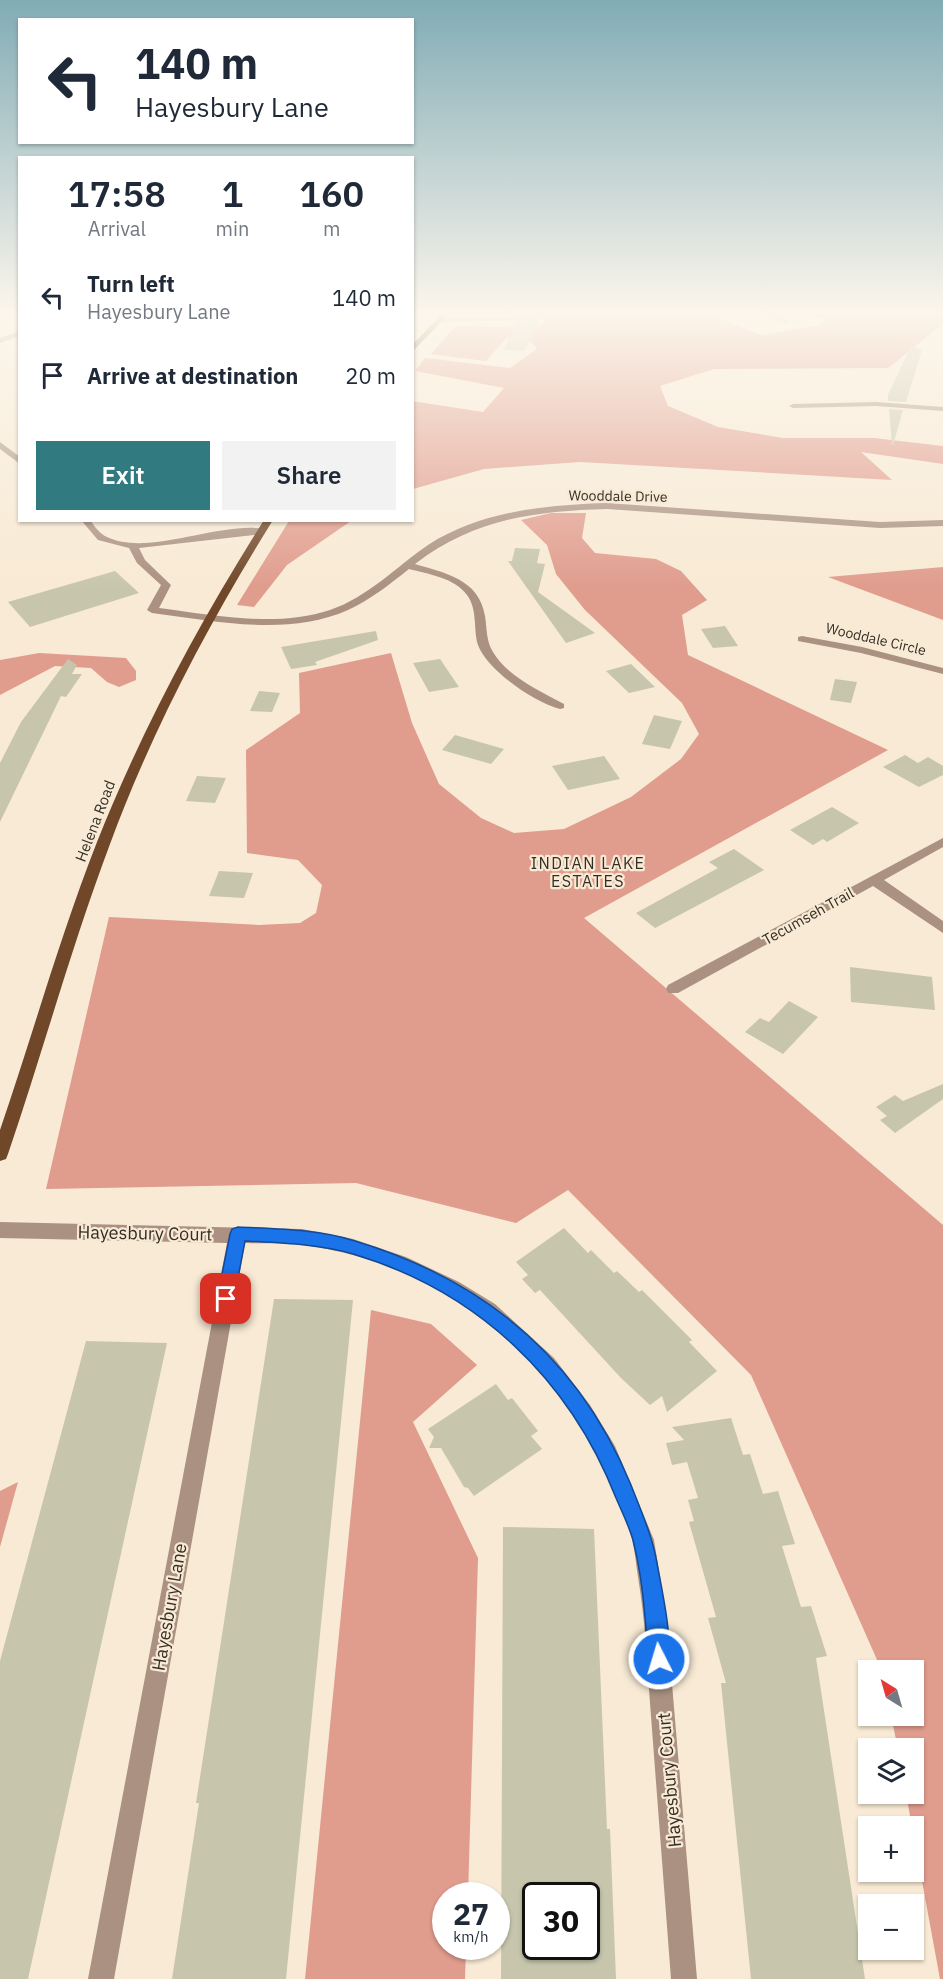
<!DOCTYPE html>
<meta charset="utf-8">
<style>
body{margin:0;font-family:"IBM Plex Sans",sans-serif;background:#f2f2f3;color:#1f2937;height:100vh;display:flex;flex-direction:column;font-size:22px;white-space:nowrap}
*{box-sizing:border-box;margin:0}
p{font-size:20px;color:#747a83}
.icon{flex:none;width:33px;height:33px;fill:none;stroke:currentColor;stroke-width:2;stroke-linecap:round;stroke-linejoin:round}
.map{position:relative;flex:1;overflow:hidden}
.details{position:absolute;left:18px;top:156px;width:396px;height:366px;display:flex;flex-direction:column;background:#fff;border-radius:0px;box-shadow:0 2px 4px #0004}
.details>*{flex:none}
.hud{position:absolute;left:18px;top:18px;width:396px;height:126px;border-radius:0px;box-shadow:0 2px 4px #0004;background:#fff;color:#1f2937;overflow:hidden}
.needle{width:39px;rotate:323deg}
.tools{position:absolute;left:858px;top:1660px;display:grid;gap:12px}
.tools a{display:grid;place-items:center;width:66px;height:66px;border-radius:0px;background:#fff;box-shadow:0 2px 4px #0004;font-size:30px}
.speed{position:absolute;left:432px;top:1882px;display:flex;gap:12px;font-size:30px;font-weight:700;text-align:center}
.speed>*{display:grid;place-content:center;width:78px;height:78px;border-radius:50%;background:#fff;box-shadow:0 2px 4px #0004;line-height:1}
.speed small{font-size:15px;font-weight:400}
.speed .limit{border:3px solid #111;border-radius:9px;background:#fff;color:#111}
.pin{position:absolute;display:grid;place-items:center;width:51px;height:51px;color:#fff;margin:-26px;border-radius:12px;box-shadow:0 3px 9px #0006}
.me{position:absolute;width:66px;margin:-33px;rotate:355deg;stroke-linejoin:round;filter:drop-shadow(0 0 4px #0008)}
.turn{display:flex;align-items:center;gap:21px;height:126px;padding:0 18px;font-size:27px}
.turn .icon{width:78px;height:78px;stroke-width:2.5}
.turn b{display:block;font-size:42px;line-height:51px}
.eta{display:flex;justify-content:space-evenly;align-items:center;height:102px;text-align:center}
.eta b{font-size:36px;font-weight:600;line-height:42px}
.button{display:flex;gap:12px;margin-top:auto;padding:12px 18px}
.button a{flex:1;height:69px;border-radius:0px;background:#317a80;color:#fff;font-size:24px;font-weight:600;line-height:69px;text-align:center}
.button a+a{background:#f2f2f3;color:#1f2937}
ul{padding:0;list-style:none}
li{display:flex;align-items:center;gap:18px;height:78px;padding:0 18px}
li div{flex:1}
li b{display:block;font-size:22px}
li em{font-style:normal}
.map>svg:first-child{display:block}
</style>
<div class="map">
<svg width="943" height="1979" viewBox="0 0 943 1979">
<rect width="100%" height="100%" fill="#f8ead4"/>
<path fill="#e09c8d" d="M 554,313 L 701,313 L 762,335 L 820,325 L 825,320 L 805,313 L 943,313 L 943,324 L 888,368 L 714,369 L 660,386 L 668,406 L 718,427 L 783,438 L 874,438 L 943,446 L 943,464 L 861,452 L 892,480 L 580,462 L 484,469 L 413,489 L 412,401 L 483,412 L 504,388 L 415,371 L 425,358 L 510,368 L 537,349 L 531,342 L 507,337 L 486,361 L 431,354 L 456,326 L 536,328 Z
M 551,513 L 586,513 L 582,538 L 595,553 L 656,559 L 681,571 L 707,600 L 682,615 L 688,655 L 888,750 L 584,918 L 943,1225 L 943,1979 L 940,1979 L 906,1794 L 914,1794 L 914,1749 L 898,1749 L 891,1716 L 914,1716 L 914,1671 L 882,1671 L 751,1375 L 568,1190 L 516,1223 L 356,1183 L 46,1189 L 109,917 L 259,925 L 300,923 L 316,913 L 322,885 L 298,860 L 247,853 L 246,750 L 300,713 L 299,673 L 391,653 L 412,723 L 439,784 L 481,818 L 514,833 L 564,829 L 631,797 L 681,759 L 699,734 L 682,703 L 585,610 L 556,574 L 547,545 L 521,520 Z
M 289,521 L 351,521 L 287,565 L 254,607 L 237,605 Z
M 943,567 L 943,620 L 828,577 Z
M 39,653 L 126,658 L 136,671 L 136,680 L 119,687 L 107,682 L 91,668 L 55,666 L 0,695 L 0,660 Z
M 371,1310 L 431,1324 L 477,1365 L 413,1422 L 478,1558 L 468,1896 L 446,1896 L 446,1947 L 466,1947 L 465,1979 L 305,1979 Z
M 18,1482 L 0,1547 L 0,1491 Z"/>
<path fill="#c7c6ad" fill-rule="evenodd" d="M 521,313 L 543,313 L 525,351 L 503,350 L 517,322 L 525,320 Z
M 911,346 L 922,350 L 906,402 L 888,401 L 888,395 Z
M 889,409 L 903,410 L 893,445 L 892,445 Z
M 515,548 L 540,549 L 537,563 L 545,564 L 538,592 L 595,633 L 566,643 L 508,561 L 512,561 Z
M 115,571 L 139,593 L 30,627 L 8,602 Z
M 725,626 L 738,646 L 713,648 L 701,629 Z
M 376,631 L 378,640 L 315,662 L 317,665 L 291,669 L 281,647 Z
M 68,659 L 77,665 L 72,674 L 82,674 L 66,697 L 61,696 L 0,822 L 0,763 L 21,722 Z
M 440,659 L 459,687 L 429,692 L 413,663 Z
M 631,664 L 655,687 L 629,693 L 606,671 Z
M 835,679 L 857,682 L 851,703 L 830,700 Z
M 259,691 L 280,693 L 272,712 L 250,711 Z
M 654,715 L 682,721 L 670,749 L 642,744 Z
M 455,735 L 504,749 L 491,764 L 442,750 Z
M 905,755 L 918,763 L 928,757 L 943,766 L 943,775 L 919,787 L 883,767 Z
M 604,756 L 620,779 L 568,790 L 552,766 Z
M 197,776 L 226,778 L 215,803 L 186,801 Z
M 832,807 L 859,823 L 827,842 L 823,839 L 813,845 L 790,830 Z
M 734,849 L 764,870 L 655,928 L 636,913 L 718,868 L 709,862 Z
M 219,871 L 253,873 L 244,898 L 209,896 Z
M 850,967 L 932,977 L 935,1010 L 851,1002 Z
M 789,1001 L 818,1017 L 783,1054 L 745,1032 L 760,1018 L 769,1022 Z
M 943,1084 L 943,1099 L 895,1133 L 880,1120 L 887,1116 L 876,1107 L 895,1095 L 903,1101 Z
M 564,1228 L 588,1253 L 591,1250 L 614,1273 L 617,1271 L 639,1292 L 642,1290 L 692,1340 L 689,1342 L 717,1371 L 667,1412 L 662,1396 L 650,1405 L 621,1378 L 540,1290 L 535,1293 L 522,1279 L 528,1275 L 516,1262 Z
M 274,1299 L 353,1300 L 286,1979 L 172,1979 L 199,1803 L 196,1803 Z
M 86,1341 L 167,1343 L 28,1979 L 0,1979 L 0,1661 Z
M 496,1384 L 508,1400 L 512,1398 L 538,1431 L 531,1436 L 542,1449 L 474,1496 L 468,1488 L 464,1487 L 441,1448 L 429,1448 L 434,1437 L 428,1429 Z
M 731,1418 L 743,1455 L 750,1454 L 763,1494 L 778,1491 L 795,1544 L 782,1546 L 801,1607 L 811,1606 L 827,1656 L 816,1658 L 865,1979 L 751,1979 L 721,1683 L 726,1683 L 708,1618 L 716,1617 L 689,1522 L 694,1521 L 688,1500 L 698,1498 L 687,1462 L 672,1465 L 666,1443 L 684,1440 L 672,1427 Z
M 503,1527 L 594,1529 L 607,1829 L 610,1829 L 616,1979 L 501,1979 ZM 536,1896 L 586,1896 L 586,1947 L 536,1947 Z"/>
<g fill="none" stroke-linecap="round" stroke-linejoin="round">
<path fill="#aa9181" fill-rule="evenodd" d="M 762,313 L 770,313 L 791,322 L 785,323 Z
M 521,317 L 523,320 L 441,322 L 437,320 L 441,318 Z
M 20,331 L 20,336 L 0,343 L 0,338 Z
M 876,402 L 943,407 L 943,411 L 876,406 L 793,408 L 789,406 L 793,404 Z
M 0,442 L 20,457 L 20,464 L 0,449 Z
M 607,503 L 880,522 L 943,520 L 943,526 L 880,528 L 607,509 C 534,511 474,519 415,564 C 445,573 479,579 485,616 C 487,628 486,641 493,652 C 507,676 540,691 564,704 L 564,708 L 560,709 C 535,703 487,670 478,645 C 473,629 478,610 467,595 C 455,578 428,574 409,569 C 390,584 370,600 348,610 C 287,637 216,621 152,613 L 147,610 L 161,585 L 137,563 L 129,548 L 98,540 L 81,520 L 90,520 C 95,527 100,534 107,537 C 148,557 220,521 265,529 L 265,533 L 262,534 L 139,548 L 145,560 L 171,585 L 159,608 C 214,615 276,628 330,610 C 368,597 396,567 428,545 C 481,511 545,505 607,503 Z
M 802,636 L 862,647 L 943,668 L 943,674 L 861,653 L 798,641 L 798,637 Z
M 943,838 L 943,847 L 884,880 L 943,921 L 943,933 L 873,886 L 678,993 L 668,993 L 666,989 L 668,985 Z
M 0,1222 L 302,1229 L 353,1239 L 406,1257 L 459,1282 L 495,1304 L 554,1358 L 590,1405 L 615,1446 L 654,1540 L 666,1613 L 697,1979 L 671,1979 C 664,1887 657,1795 650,1703 C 647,1661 645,1619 638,1577 C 636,1565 635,1551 632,1539 C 585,1385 465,1267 304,1245 C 285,1242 264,1244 245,1243 L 114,1979 L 88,1979 L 227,1243 L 0,1238 Z"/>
<path fill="#704728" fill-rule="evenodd" d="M 443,313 L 450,313 L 412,352 L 412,345 Z
M 264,520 L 273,520 C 209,623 152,730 110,844 C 72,945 43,1051 8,1154 L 6,1159 L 0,1161 L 0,1130 C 33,1034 60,936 97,842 C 142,729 199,623 264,520 Z"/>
</g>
<linearGradient id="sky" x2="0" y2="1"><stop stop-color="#81acb5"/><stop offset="0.53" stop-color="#fcf6ec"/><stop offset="1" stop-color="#fcf6ec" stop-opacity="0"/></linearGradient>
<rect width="943" height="590" fill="url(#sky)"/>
<path fill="#1a73e8" stroke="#114b97" stroke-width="1.5" d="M 238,1227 C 277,1229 317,1229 355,1241 C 485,1280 579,1358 631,1485 C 641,1511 652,1535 657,1563 C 661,1587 675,1645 666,1666 L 659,1669 L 651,1666 C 645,1651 647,1633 645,1617 C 643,1592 639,1564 633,1540 C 629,1526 622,1512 616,1498 C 569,1378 477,1291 353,1254 C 318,1244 281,1243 245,1241 L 234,1299 L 232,1305 L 226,1307 L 220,1305 L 217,1299 L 230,1234 L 232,1229 Z"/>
<g text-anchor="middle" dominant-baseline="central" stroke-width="4.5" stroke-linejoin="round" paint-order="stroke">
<g font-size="14" fill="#342e26" stroke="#f8ead4">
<text transform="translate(618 496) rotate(1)">Wooddale Drive</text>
<text transform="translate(876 639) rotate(13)">Wooddale Circle</text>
</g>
<g font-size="15" fill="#342e26" stroke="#f8ead4">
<text transform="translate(95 821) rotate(-69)">Helena Road</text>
<text transform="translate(808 916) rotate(-29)">Tecumseh Trail</text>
</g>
<g font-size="16" letter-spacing="1.5" fill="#342e26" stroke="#f8ead4">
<text x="588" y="863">INDIAN LAKE<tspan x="588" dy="18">ESTATES</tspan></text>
</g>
<g font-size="18" fill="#342e26" stroke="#f8ead4">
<text transform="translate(145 1233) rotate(1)">Hayesbury Court</text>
<text transform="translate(169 1607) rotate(-80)">Hayesbury Lane</text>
<text transform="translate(669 1780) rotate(-95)">Hayesbury Court</text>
</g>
</g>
</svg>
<div class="tools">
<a><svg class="needle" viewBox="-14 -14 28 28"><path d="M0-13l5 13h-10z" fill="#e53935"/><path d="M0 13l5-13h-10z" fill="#747a83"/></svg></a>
<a><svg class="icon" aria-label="layers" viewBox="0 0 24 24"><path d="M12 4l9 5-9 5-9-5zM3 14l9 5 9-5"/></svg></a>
<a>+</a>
<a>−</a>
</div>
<div class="speed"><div>27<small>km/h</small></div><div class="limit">30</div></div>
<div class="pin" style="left:226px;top:1299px;background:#d93025"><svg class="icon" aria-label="arrive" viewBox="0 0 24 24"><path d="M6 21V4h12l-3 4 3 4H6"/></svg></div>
<svg class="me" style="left:659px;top:1659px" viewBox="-20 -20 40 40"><circle r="17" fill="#1a73e8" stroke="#fff" stroke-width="3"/><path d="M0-11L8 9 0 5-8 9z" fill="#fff"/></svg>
<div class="hud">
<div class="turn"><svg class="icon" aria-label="left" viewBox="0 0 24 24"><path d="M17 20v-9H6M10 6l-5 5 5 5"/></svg><div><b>140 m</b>Hayesbury Lane</div></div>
</div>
<section class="details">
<div class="eta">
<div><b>17:58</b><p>Arrival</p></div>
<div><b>1</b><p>min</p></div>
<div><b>160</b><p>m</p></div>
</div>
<ul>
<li><svg class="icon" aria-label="left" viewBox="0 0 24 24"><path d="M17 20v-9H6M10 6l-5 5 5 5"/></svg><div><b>Turn left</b><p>Hayesbury Lane</p></div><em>140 m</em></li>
<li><svg class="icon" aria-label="arrive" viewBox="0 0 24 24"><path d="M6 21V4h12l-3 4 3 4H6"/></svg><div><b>Arrive at destination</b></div><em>20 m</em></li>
</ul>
<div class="button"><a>Exit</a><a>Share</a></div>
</section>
</div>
